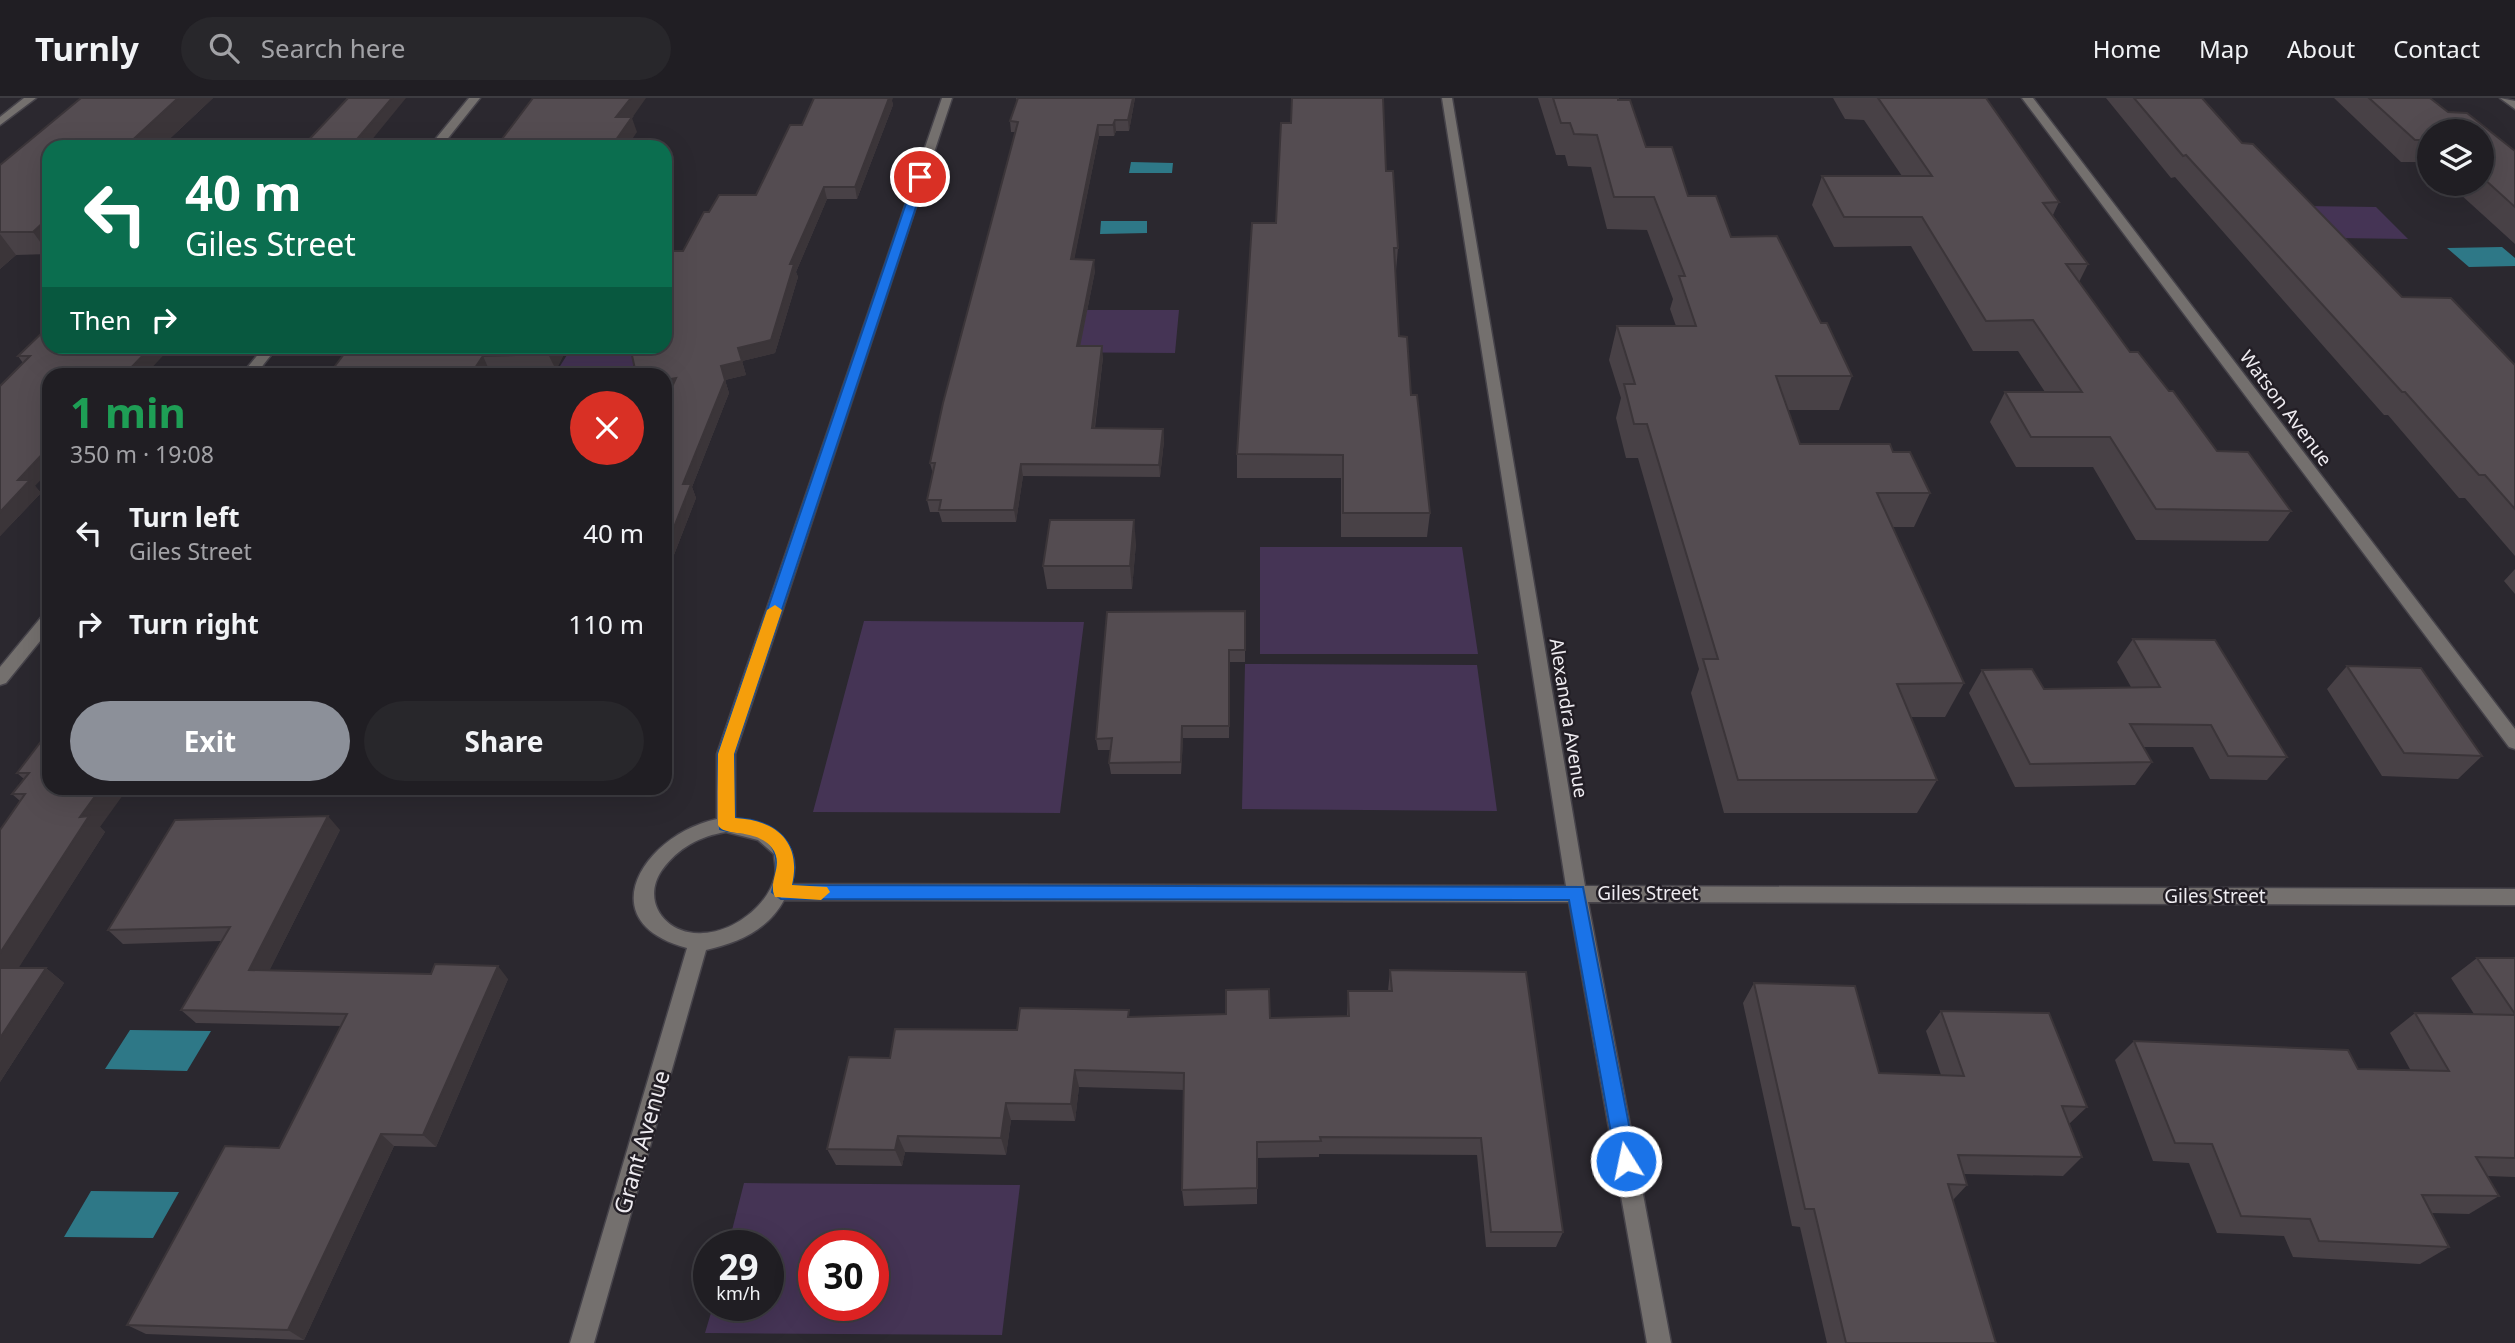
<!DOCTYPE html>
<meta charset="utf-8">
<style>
body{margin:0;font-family:"Noto Sans",sans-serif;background:#28272b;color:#f1f3f6;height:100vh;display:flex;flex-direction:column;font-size:26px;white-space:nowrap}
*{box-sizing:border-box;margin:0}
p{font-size:23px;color:#a2a2a6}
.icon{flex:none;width:38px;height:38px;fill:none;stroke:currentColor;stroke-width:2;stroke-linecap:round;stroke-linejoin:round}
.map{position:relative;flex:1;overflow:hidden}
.details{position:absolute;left:42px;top:270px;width:630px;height:427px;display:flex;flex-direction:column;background:#201e23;border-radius:21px;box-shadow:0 7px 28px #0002,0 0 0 2px #3d3c41}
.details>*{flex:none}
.top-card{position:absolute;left:42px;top:42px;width:630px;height:214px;border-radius:21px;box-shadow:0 7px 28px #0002,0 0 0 2px #3d3c41;background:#0b6e4f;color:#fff;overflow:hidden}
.fabs{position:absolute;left:2417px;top:21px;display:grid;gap:14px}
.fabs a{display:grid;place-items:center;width:77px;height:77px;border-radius:50%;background:#201e23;box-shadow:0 7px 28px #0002,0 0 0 2px #3d3c41;font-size:35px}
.speed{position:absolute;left:693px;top:1132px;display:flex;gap:14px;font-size:35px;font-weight:700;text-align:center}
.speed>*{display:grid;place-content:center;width:91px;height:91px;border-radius:50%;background:#201e23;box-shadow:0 7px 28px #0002,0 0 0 2px #3d3c41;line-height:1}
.speed small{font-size:18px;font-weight:400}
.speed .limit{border:10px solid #d22;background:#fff;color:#111}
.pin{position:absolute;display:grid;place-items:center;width:60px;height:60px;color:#fff;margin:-30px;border:4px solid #fff;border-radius:50%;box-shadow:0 2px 7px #0007}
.me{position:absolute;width:77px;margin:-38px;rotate:350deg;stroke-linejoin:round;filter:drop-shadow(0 0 5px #0008)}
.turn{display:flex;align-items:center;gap:24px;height:147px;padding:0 28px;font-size:32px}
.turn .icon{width:91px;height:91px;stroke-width:2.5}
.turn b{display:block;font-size:49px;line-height:60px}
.then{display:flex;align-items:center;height:66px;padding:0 28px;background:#0003;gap:14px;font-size:26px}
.round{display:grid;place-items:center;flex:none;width:74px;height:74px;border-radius:37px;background:#28272b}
.head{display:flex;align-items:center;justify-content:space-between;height:119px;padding:0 28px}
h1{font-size:42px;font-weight:700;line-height:52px;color:#1e9e55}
.button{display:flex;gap:14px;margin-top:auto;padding:14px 28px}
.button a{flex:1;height:80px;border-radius:42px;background:#8c9099;color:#fff;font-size:28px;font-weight:700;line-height:80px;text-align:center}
.button a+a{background:#28272b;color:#f1f3f6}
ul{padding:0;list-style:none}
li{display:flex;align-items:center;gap:21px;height:91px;padding:0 28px}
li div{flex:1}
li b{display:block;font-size:26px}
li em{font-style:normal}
header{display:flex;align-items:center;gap:42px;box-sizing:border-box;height:98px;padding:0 35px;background:#201e23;border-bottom:2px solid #3d3c41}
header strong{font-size:33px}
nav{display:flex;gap:38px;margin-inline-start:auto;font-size:24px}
.search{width:490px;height:63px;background:#28272b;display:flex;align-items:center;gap:18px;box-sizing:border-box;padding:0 24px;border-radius:38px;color:#a2a2a6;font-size:26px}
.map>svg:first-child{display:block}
</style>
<header>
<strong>Turnly</strong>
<div class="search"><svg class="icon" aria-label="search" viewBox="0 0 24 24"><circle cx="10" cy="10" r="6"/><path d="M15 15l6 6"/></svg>Search here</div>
<nav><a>Home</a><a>Map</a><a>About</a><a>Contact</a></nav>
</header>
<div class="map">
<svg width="2515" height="1245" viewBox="0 0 2515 1245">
<rect width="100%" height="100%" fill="#2b282f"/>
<path fill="#453455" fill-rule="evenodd" d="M 2241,107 L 2376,109 L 2408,141 L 2268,139 Z
M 1030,212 L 1179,212 L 1175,255 L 1020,254 Z
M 572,249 L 643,249 L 629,276 L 555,276 Z
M 1260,449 L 1462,449 L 1478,556 L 1260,556 Z
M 864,523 L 1084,524 L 1060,715 L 813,714 Z
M 1245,566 L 1477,567 L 1497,713 L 1242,711 Z
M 744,1085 L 1020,1087 L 1002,1237 L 705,1235 L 713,1208 L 768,1208 L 768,1148 L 728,1148 ZM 873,1148 L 873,1208 L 814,1208 L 814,1148 Z"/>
<path fill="#2e7887" d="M 1131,64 L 1173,65 L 1172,75 L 1129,75 Z
M 1101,123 L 1147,123 L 1147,135 L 1100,136 Z
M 2502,149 L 2515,160 L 2515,168 L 2469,169 L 2447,150 Z
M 130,932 L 211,933 L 187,973 L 105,971 Z
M 91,1093 L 179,1094 L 153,1140 L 64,1139 Z"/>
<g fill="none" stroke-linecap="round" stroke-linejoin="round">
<g stroke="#46434a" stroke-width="3">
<path id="minor" d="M 24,0 L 36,0 L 0,27 L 0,19 Z
M 469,0 L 480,0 L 441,49 L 429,49 Z
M 942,0 L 952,0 L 735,656 L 735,722 C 746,724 759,725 768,729 C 790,739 800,764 791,786 L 1566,788 L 1442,0 L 1452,0 L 1585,788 L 2515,791 L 2515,807 L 1588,804 L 1671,1245 L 1647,1245 L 1569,804 L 784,802 C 768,832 738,845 706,852 L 594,1245 L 570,1245 L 687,850 C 588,824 644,736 717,721 L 717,656 ZM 726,734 L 758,742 L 774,756 C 774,763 777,771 775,778 C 768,808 733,834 703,835 C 667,838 640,804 662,772 C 678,750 700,738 726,734 Z
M 2022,0 L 2033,0 L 2515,631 L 2515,651 L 2509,649 Z
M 2500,0 L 2515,3 L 2515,11 Z
M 265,248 L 278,248 L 256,276 L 242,276 Z
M 49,515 L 49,532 L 6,585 L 0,587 L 0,569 L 43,517 Z"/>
</g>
<use href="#minor" fill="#74706e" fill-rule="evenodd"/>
</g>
<path fill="#484146" d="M 81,0 L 213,0 L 161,49 L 49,49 L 49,156 L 16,157 L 0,171 L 0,67 Z
M 1016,0 L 1135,0 L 1129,33 L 1116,33 L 1114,38 L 1099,38 L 1074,161 L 1095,173 L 1080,248 L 1103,259 L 1095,330 L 1163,331 L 1164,343 L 1160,379 L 1023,378 L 1016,424 L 942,424 L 939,414 L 930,414 L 927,402 L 933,376 L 930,365 L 1015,34 L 1011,34 L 1010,23 L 1017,3 Z
M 1538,0 L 1618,0 L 1646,49 L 1688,98 L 1821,225 L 1852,278 L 1839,312 L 1788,312 L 1800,346 L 1893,354 L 1930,395 L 1914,429 L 1892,429 L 1964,585 L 1945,619 L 1911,619 L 1937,682 L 1917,715 L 1724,715 L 1691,595 L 1699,571 L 1638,360 L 1626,360 L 1616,320 L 1621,300 L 1609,262 L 1617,228 L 1676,228 L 1670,211 L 1673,201 L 1647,132 L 1607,131 L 1591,69 L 1568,68 L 1565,57 L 1556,57 Z
M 1833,0 L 1986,0 L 2059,104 L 2053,117 L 2088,166 L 2079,184 L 2130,254 L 2217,353 L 2291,413 L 2268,443 L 2136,442 L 2093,369 L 2016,369 L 1990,324 L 2005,294 L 2045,294 L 2018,253 L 1973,253 L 1911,148 L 1834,149 L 1812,107 L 1822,78 L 1902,78 L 1864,22 L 1845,21 Z
M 2106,0 L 2202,0 L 2242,45 L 2402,199 L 2515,267 L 2515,458 L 2465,400 L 2459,400 L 2388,317 L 2384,317 L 2175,79 L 2171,80 Z
M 2334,0 L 2430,0 L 2448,14 L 2467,15 L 2515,53 L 2515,146 L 2449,86 L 2482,86 L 2482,33 L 2429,33 L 2429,74 L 2419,64 L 2401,64 Z
M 892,3 L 893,7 L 857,101 L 827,101 L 796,174 L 798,179 L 775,255 L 742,263 L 746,277 L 725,282 L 729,295 L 692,389 L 696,400 L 665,480 L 669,296 L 665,297 L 665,276 L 683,153 L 709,114 L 756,97 Z
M 1386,73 L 1398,150 L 1396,173 L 1395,173 L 1399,238 L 1411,297 L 1430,415 L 1427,439 L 1341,439 L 1341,380 L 1237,380 L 1237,356 Z
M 49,228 L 49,276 L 35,388 L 41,395 L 0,438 L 0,288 L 23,265 L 18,258 Z
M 342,248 L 568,248 L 556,272 L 490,274 L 343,257 L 340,252 Z
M 1136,445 L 1132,491 L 1047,491 L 1043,468 Z
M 2515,471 L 2515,496 L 2504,483 Z
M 1245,513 L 1245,564 L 1230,564 L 1229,640 L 1183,640 L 1181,676 L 1111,676 L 1109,665 L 1111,652 L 1098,652 L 1096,641 Z
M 2133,541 L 2287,659 L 2267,682 L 2210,681 L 2193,649 L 2143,649 L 2152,664 L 2135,687 L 2015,689 L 1969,595 L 1982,572 L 2044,591 L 2131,589 L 2117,564 Z
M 2347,568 L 2482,658 L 2458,681 L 2382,678 L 2327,591 Z
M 49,633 L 100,729 L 105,734 L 18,870 L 46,870 L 64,885 L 0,984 L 0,732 L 20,703 L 12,696 L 24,681 L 17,675 Z
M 340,732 L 269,873 L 508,881 L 436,1049 L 394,1048 L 304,1242 L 146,1236 L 127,1227 L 279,1050 L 341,928 L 196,925 L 181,912 L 221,843 L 123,846 L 108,832 Z
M 2477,860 L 2515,860 L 2515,1079 L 2487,1078 L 2499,1098 L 2469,1116 L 2432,1115 L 2449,1149 L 2420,1166 L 2293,1159 L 2284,1138 L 2217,1135 L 2189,1065 L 2153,1063 L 2115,962 L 2134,943 L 2358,971 L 2411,973 L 2390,935 L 2415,915 L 2474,916 L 2451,880 Z
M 1390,872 L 1563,1134 L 1556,1149 L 1486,1149 L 1477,1057 L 1319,1056 L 1319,1059 L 1257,1060 L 1257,1106 L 1184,1108 L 1182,1092 L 1184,992 L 1079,989 L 1075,1023 L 1011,1022 L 1006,1057 L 905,1054 L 902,1068 L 836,1067 L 827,1051 L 890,960 L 1017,932 L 1130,919 L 1270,920 L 1347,918 L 1348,893 L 1388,893 Z
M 1754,885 L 1879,975 L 1941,977 L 1926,933 L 1941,913 L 2087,1009 L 2069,1026 L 2082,1059 L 2063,1078 L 1964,1076 L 1967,1087 L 1953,1102 L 1996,1245 L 1827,1245 L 1800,1129 L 1792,1128 L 1743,905 Z"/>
<path fill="#3b3539" d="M 178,0 L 213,0 L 161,49 L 125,49 Z
M 392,0 L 406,0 L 366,49 L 352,49 L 358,40 Z
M 631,0 L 646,0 L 632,20 L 637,34 L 627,49 L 611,49 L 616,19 Z
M 889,0 L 893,0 L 892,3 L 893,7 L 857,101 L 855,89 Z
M 1133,0 L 1135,0 L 1129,33 L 1128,22 Z
M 1115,22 L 1116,33 L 1114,38 L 1113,27 Z
M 1098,27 L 1099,38 L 1072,173 L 1071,161 Z
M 824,89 L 827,101 L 796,174 L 798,179 L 775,255 L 742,263 L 746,277 L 725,282 L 729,295 L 692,389 L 696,400 L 665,480 L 665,452 L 683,386 L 721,268 L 738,250 L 790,166 Z
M 49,119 L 49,156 L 33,134 Z
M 0,136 L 16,157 L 0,171 Z
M 1094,162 L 1095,173 L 1078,259 L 1077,248 Z
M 152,248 L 172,248 L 146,276 L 125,276 Z
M 552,248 L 568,248 L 556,272 L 548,256 Z
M 1102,248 L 1103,259 L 1093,342 L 1092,330 Z
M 483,258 L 490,274 L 489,276 L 471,276 Z
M 676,280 L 681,293 L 665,297 L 665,282 Z
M 1163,331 L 1164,343 L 1160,379 L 1159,367 Z
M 49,349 L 49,373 L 35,388 L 41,395 L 0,438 L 0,414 L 18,382 Z
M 1021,366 L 1023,378 L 1016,424 L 1014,412 Z
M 1134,422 L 1136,445 L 1132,491 L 1130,468 Z
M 1182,628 L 1183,640 L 1181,676 L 1181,664 Z
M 101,690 L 128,690 L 100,729 L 105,734 L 9,885 L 0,878 L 0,855 L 80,719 Z
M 328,718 L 340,732 L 263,885 L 249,872 Z
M 498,868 L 508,881 L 436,1049 L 423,1037 Z
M 46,870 L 64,885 L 0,984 L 0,940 Z
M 1075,972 L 1079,989 L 1075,1023 L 1071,1006 Z
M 1006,1005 L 1011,1022 L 1006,1057 L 1001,1040 Z
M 381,1036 L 394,1048 L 304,1242 L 288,1232 Z
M 898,1038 L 905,1054 L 902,1068 L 895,1052 Z"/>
<path fill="#544c51" stroke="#3b3539" stroke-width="2" d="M 81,0 L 178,0 L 125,49 L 49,49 L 49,119 L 33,134 L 0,134 L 0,67 Z
M 348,0 L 392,0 L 358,40 L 361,40 L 352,49 L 302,49 Z
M 533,0 L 631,0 L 616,19 L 632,19 L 611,49 L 496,49 Z
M 814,0 L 889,0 L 855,89 L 824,89 L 790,166 L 794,166 L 771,242 L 738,250 L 742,263 L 721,268 L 725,282 L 683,386 L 691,386 L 665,452 L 665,304 L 676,280 L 665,282 L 665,276 L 636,276 L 630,248 L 665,248 L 665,153 L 683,153 L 704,114 L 709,114 L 719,97 L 756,97 L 790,27 L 802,27 Z
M 1018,0 L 1133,0 L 1128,22 L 1115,22 L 1113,27 L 1098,27 L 1071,161 L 1094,162 L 1077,248 L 1102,248 L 1092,330 L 1163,331 L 1159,367 L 1021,366 L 1014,412 L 939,412 L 941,402 L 927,402 L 935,365 L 930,365 L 943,305 L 1018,24 L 1010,23 Z
M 1292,0 L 1383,0 L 1386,73 L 1393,73 L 1398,150 L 1394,150 L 1399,238 L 1407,239 L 1411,297 L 1417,297 L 1430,415 L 1343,415 L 1343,357 L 1237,356 L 1252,125 L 1276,125 L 1281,25 L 1291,25 Z
M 1553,0 L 1618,0 L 1618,2 L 1630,2 L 1646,49 L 1672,49 L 1688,98 L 1716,98 L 1731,139 L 1777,138 L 1821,225 L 1827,225 L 1852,278 L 1776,278 L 1800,346 L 1890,346 L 1893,354 L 1910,354 L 1930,395 L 1877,395 L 1964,585 L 1897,586 L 1937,682 L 1738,682 L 1703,561 L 1718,561 L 1647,326 L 1634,326 L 1624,286 L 1635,286 L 1617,228 L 1696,228 L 1679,178 L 1685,178 L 1654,99 L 1614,99 L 1597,37 L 1574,36 L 1570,25 L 1561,25 Z
M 1878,0 L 1986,0 L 2059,104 L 2043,105 L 2088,166 L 2066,166 L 2130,254 L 2138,254 L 2169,293 L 2173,293 L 2217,353 L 2248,354 L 2291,413 L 2156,411 L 2110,339 L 2031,339 L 2005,294 L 2082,294 L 2033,222 L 1986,223 L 1922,119 L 1844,119 L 1822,78 L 1932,78 Z
M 2134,0 L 2202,0 L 2242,45 L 2253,46 L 2402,199 L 2451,200 L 2515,267 L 2515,411 L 2485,377 L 2479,377 L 2405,294 L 2402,294 L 2186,57 L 2183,58 Z
M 2369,0 L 2430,0 L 2448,14 L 2467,15 L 2515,53 L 2515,109 L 2482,79 L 2482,33 L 2429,33 L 2429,42 L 2415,42 Z
M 49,228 L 49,248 L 152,248 L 125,276 L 49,276 L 49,349 L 18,382 L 30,382 L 0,414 L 0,288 L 30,258 L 18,258 Z
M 342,248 L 552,248 L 548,256 L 483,258 L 471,276 L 329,276 L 347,252 L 340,252 Z
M 1050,422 L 1134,422 L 1130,468 L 1043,468 Z
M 1245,513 L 1245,552 L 1229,552 L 1229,628 L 1182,628 L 1181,664 L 1109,665 L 1112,640 L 1096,641 L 1107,514 Z
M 2133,541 L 2215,542 L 2287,659 L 2228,658 L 2211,627 L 2130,626 L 2152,664 L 2030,666 L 1982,572 L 2032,571 L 2044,591 L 2160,589 Z
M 2347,568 L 2421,570 L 2482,658 L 2404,655 Z
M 49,633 L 49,690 L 101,690 L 80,719 L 89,718 L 0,855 L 0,732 L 25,696 L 12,696 L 29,675 L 17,675 Z
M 328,718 L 249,872 L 431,876 L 435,866 L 498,868 L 423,1037 L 381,1036 L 288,1232 L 127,1227 L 225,1048 L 279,1050 L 347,916 L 181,912 L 230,829 L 108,832 L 175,722 Z
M 2477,860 L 2515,860 L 2515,916 Z
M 0,870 L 46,870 L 0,940 Z
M 1390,872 L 1526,874 L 1563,1134 L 1491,1134 L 1481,1040 L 1320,1039 L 1321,1043 L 1257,1044 L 1257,1090 L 1182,1092 L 1184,975 L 1075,972 L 1071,1006 L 1006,1005 L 1001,1040 L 898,1038 L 895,1052 L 827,1051 L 849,959 L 890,960 L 895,931 L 1017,932 L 1020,910 L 1129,912 L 1128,919 L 1226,916 L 1226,892 L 1269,891 L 1270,920 L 1349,918 L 1348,893 L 1392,893 Z
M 1754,885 L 1855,888 L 1879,975 L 1964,978 L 1941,913 L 2049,915 L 2087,1009 L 2062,1008 L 2082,1059 L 1958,1057 L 1967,1087 L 1948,1086 L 1996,1245 L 1846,1245 L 1814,1111 L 1805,1111 Z
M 2415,915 L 2515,917 L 2515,1060 L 2476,1059 L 2499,1098 L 2422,1097 L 2449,1149 L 2319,1143 L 2310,1121 L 2241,1118 L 2212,1046 L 2175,1045 L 2134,943 L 2348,952 L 2358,971 L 2449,973 Z"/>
<path fill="#1a73e8" stroke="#114b97" stroke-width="2" d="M 920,76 L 926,79 L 734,656 L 735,720 C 776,722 802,744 792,787 L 1583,789 L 1636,1063 L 1633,1070 L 1626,1072 L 1619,1070 L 1616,1063 L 1569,802 L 781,801 L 772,794 C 779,768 782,742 749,735 C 739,733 730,735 720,731 L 718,656 L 915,79 Z"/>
<path fill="#f59e0b" d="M 775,507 L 782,512 L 734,656 L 735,720 C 776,722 802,744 792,787 L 827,789 L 830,794 L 821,802 L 775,799 C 767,783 785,767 772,750 C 755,729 725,740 718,727 L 718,656 L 767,512 Z"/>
<g text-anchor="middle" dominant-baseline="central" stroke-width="5" stroke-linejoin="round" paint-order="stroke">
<g font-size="19" fill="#eeebf0" stroke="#221e25">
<text transform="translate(2286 310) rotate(53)">Watson Avenue</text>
<text transform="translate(1569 620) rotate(81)">Alexandra Avenue</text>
<text x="1648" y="795">Giles Street</text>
<text x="2215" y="798">Giles Street</text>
</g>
<g font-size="23" fill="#eeebf0" stroke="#221e25">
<text transform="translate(641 1044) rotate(-74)">Grant Avenue</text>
</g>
</g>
</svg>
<div class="fabs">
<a><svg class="icon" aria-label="layers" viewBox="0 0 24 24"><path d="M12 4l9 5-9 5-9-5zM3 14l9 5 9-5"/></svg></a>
</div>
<div class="speed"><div>29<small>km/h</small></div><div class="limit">30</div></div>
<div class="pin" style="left:920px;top:79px;background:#d93025"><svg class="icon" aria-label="arrive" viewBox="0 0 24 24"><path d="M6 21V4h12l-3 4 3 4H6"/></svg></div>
<svg class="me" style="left:1626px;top:1063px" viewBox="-20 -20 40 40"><circle r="17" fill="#1a73e8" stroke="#fff" stroke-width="3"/><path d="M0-11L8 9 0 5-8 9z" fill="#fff"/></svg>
<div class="top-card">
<div class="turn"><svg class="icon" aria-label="left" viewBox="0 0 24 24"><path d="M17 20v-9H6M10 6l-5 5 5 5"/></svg><div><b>40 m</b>Giles Street</div></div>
<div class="then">Then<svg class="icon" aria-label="right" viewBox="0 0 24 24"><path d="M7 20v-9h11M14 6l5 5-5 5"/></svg></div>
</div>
<section class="details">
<div class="head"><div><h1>1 min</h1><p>350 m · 19:08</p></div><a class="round" style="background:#d93025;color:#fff"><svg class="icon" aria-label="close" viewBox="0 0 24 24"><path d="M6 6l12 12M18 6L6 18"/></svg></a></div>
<ul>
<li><svg class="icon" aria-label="left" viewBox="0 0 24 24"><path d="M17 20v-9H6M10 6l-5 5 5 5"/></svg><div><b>Turn left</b><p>Giles Street</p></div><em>40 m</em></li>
<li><svg class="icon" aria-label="right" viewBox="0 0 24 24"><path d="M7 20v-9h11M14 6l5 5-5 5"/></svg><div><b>Turn right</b></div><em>110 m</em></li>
</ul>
<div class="button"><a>Exit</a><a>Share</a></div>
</section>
</div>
